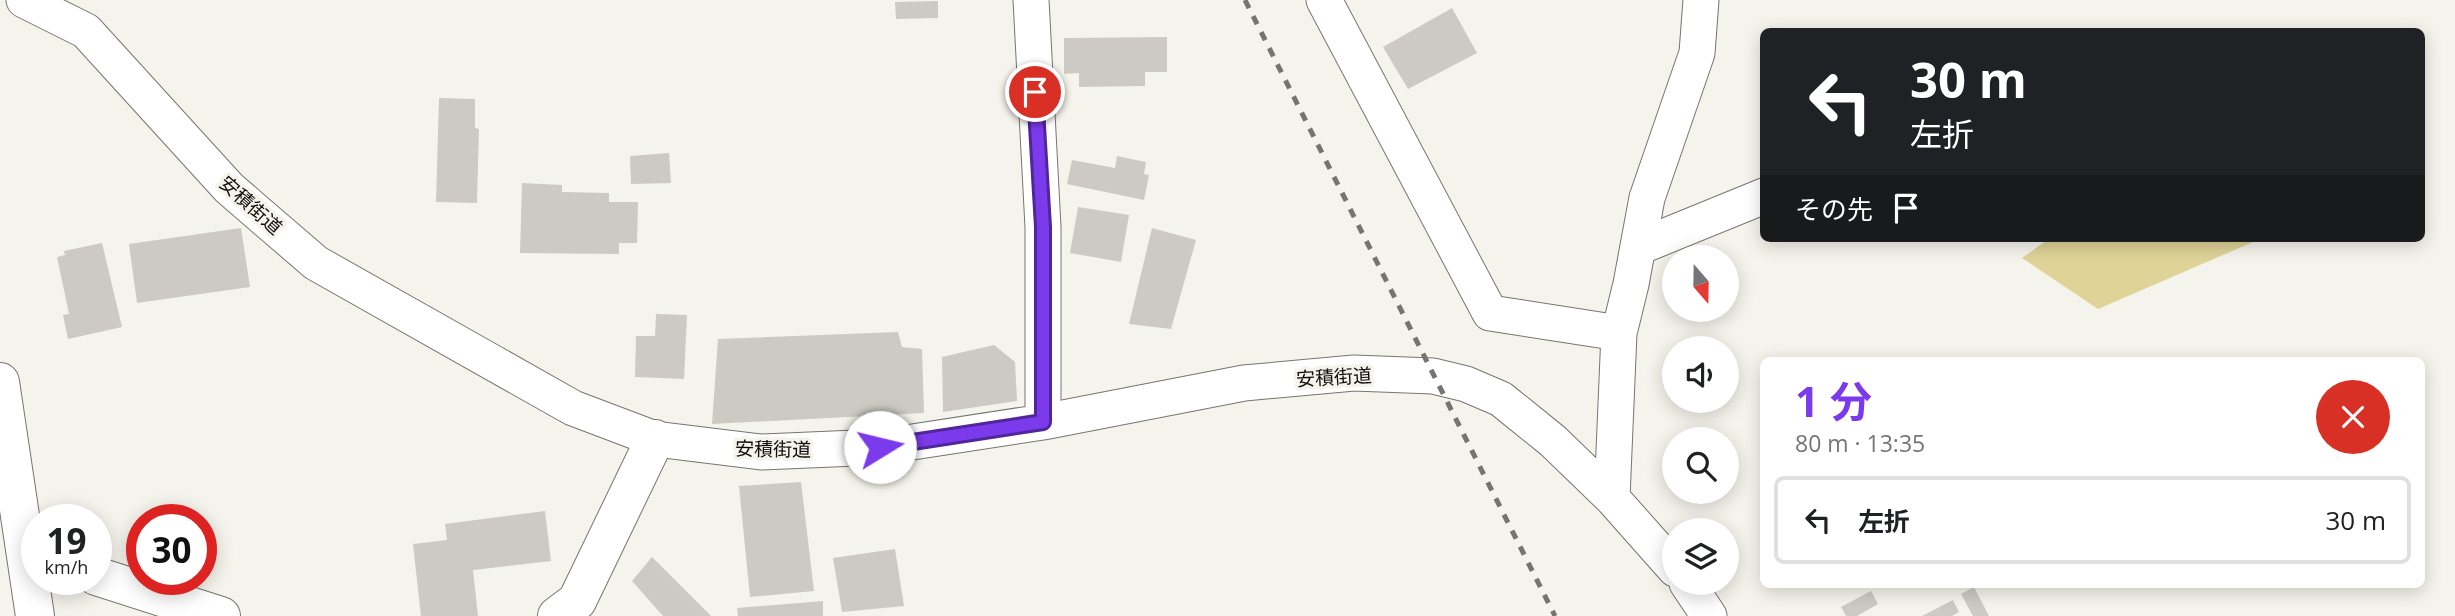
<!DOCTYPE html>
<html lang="ja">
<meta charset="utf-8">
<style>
body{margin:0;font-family:"Open Sans","Noto Sans JP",sans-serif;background:#f2f2f2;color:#202124;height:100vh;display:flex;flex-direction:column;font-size:26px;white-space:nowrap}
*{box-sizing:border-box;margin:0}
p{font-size:23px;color:#757577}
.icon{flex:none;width:38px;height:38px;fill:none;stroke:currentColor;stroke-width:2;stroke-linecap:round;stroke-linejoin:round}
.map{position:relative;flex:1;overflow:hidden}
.side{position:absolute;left:1760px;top:357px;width:665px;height:231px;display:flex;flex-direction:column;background:#fff;border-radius:10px;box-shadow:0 4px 18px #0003}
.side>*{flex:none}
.top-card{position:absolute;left:1760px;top:28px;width:665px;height:214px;border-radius:10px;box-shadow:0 4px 18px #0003;background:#202124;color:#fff;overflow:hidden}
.needle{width:46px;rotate:160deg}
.fabs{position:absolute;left:1662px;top:245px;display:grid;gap:14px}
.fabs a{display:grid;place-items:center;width:77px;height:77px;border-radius:50%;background:#fff;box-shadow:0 4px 18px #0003;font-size:35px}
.speed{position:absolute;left:21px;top:504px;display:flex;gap:14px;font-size:35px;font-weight:700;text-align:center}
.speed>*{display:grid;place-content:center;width:91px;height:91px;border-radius:50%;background:#fff;box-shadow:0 4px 18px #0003;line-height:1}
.speed small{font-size:18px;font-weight:400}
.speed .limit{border:10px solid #d22;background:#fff;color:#111}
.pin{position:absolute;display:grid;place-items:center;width:60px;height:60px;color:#fff;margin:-30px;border:4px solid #fff;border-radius:50%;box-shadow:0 2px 7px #0007}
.me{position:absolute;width:77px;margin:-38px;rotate:81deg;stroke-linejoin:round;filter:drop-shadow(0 0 5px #0008)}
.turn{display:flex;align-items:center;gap:24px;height:147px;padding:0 35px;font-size:32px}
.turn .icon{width:91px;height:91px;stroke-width:2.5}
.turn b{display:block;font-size:49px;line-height:60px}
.then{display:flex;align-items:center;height:66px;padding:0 35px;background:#0003;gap:14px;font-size:26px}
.round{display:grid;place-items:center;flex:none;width:74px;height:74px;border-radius:37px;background:#f2f2f2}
.summary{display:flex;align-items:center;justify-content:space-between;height:119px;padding:0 35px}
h1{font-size:42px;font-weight:700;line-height:52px;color:#7c3aed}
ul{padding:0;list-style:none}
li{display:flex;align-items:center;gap:21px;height:88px;margin:0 14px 10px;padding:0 21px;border:4px solid #e0e0e0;border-radius:10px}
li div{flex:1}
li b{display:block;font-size:26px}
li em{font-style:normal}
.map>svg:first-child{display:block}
</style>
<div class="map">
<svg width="2455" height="616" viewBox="0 0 2455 616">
<rect width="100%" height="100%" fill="#f5f4ec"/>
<path fill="#dfd398" d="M 2050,238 L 2252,238 L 2253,242 L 2098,309 L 2022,258 Z"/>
<path fill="#cccac3" d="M 938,1 L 938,18 L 896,19 L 895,2 Z
M 1452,8 L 1477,53 L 1408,89 L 1383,47 Z
M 1167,37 L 1167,72 L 1145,72 L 1145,86 L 1079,87 L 1079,73 L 1064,74 L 1064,38 Z
M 439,98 L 475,99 L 475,128 L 479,129 L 477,203 L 436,202 Z
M 669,153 L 671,183 L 631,184 L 630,156 Z
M 1117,156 L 1146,162 L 1144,174 L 1149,175 L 1144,200 L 1067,184 L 1072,160 L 1115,168 Z
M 522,183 L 562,185 L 562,192 L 609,193 L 609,202 L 638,202 L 637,243 L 619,243 L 619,254 L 520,253 Z
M 1078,207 L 1129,215 L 1121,262 L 1070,253 Z
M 241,228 L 250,287 L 137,303 L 129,244 Z
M 1152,228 L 1196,240 L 1171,329 L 1129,324 Z
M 102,243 L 122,327 L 68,339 L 63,315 L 69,314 L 57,257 L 65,255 L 64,251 Z
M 656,314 L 687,315 L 684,379 L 635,377 L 636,336 L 655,336 Z
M 898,332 L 902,347 L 922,349 L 924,413 L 712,424 L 718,339 Z
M 994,345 L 1015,362 L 1017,401 L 943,412 L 942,357 Z
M 801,482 L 814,591 L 750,597 L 739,486 Z
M 545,511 L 551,561 L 473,570 L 478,616 L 421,616 L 413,544 L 447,540 L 445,524 Z
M 895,549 L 904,606 L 842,612 L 833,558 Z
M 652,557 L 711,616 L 663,616 L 632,581 Z
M 1974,587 L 1989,616 L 1973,616 L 1961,594 Z
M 1871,591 L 1878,604 L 1857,616 L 1846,616 L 1841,607 Z
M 1953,600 L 1959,612 L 1952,616 L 1922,616 Z
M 823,601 L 823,616 L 738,616 L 737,608 Z"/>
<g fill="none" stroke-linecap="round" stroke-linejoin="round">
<g stroke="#77756f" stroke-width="37">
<path id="minor" d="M 24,0 L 86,31 L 229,188 L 316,263 L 573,408 L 655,439 L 761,452 L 880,447 L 1043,422 L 1244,383 L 1354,373 L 1433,376 L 1466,384 L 1501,399 L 1553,441 L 1612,498 L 1675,569
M 1031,0 L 1043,227 L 1043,422
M 1324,0 L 1490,313 L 1619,333
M 1639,247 L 1764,196
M 1612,498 L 1619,333 L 1631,284 L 1647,198 L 1697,53 L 1701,0
M 1687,583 L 1709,616"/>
</g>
<g stroke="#77756f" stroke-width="40">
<path id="tertiary" d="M 96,576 L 221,616
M 557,616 L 577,601 L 655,439"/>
</g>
<g stroke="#77756f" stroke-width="40">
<path id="secondary" d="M 0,382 L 35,616"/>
</g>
<use href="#minor" stroke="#fff" stroke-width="35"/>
<use href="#tertiary" stroke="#fff" stroke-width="38"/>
<use href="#secondary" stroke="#fff" stroke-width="38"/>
<path stroke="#757570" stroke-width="5" stroke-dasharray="9 9" stroke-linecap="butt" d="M 1245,0 L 1555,616"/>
</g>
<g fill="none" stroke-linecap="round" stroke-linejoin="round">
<g stroke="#51269a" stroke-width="18">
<path id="route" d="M 880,447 L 1043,422 L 1043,227 L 1035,92"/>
</g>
<use href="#route" stroke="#7c3aed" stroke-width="12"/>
</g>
<g text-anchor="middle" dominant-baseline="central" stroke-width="7" stroke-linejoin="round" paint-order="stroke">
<g font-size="19" fill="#0d0d0b" stroke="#f5f4ec">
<text transform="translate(251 205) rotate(42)">安積街道</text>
<text transform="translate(1334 377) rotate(-3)">安積街道</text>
<text transform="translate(773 449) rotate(1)">安積街道</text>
</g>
</g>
</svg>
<div class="fabs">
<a><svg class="needle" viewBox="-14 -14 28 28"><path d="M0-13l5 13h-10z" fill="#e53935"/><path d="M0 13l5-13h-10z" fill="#757577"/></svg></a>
<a><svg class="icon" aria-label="sound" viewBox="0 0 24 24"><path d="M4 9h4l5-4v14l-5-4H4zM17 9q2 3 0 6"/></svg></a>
<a><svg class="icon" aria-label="search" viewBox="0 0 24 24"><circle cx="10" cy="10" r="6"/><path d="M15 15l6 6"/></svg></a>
<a><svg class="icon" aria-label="layers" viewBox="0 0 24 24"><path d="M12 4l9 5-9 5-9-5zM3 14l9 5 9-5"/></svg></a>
</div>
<div class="speed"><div>19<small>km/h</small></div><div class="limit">30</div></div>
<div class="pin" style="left:1035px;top:92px;background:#d93025"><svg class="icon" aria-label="arrive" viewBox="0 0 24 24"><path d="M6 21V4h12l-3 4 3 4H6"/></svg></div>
<svg class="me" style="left:880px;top:447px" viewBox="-20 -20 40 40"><circle r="19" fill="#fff"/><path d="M0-13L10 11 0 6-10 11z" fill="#7c3aed"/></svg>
<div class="top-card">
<div class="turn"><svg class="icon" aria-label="left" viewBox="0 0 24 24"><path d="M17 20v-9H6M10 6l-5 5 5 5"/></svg><div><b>30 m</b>左折</div></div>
<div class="then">その先<svg class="icon" aria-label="arrive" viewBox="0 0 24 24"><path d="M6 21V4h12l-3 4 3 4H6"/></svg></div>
</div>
<section class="side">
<div class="summary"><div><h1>1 分</h1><p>80 m · 13:35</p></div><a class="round" style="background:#d93025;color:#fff"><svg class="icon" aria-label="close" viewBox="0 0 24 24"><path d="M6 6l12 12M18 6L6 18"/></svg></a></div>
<ul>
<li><svg class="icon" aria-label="left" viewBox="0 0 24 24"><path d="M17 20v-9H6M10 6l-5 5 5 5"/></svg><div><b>左折</b></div><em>30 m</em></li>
</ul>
</section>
</div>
